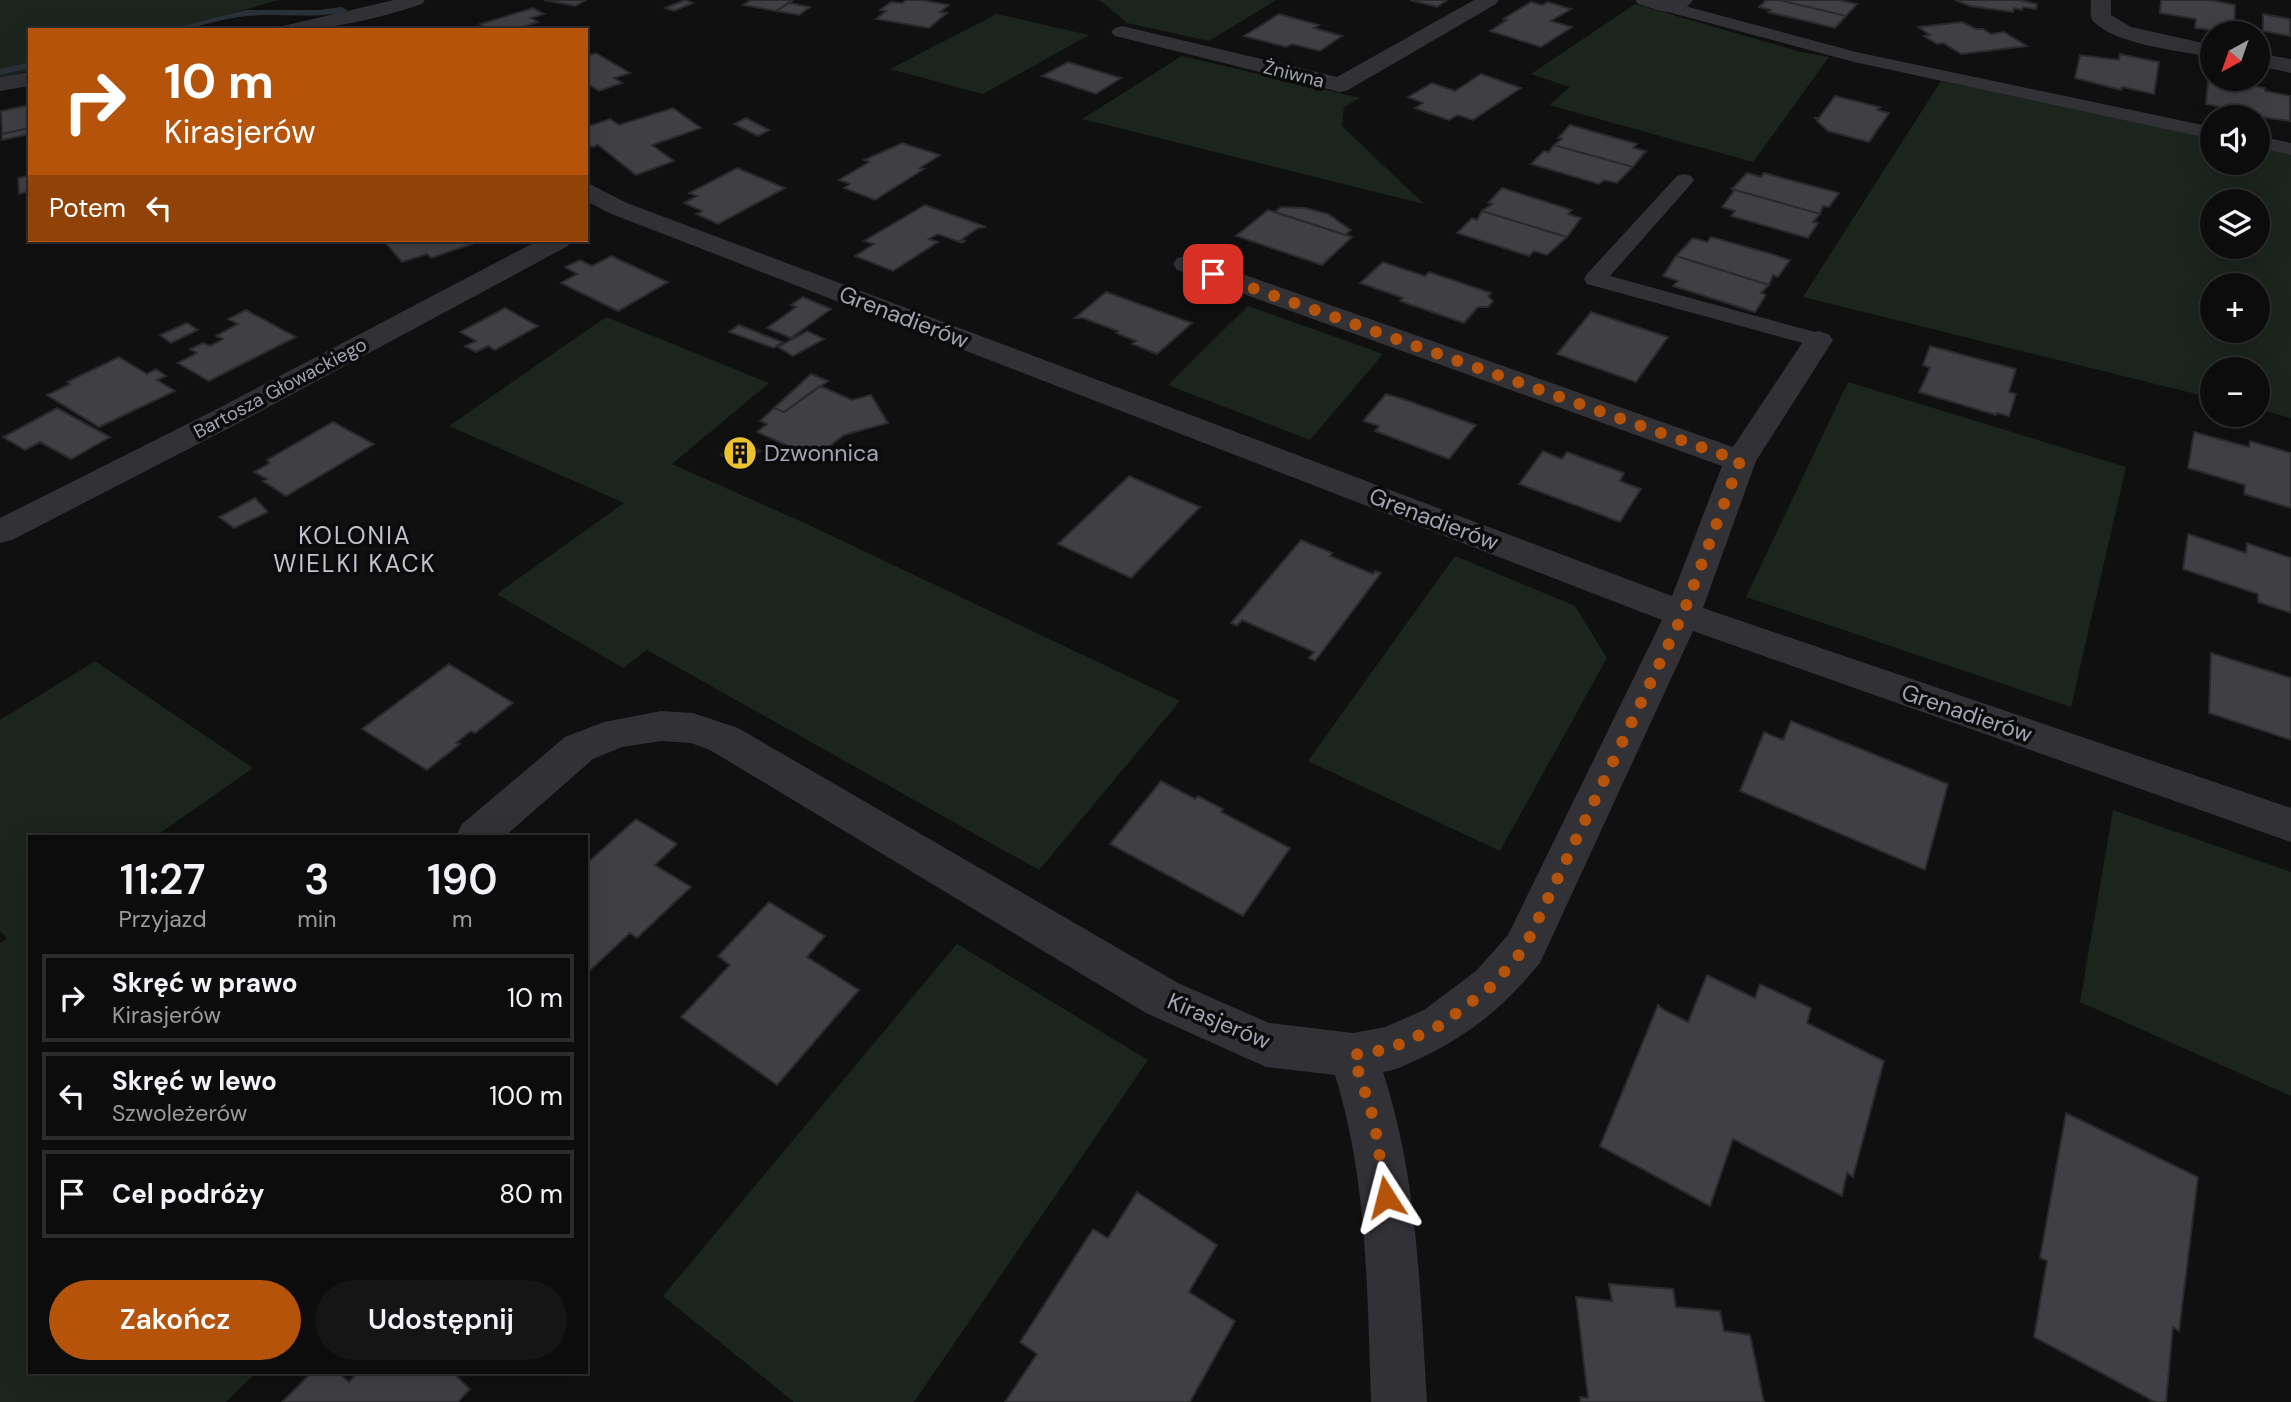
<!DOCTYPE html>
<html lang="pl">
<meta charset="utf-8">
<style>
body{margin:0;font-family:"DM Sans",sans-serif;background:#151516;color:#f1f3f6;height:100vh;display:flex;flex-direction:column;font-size:26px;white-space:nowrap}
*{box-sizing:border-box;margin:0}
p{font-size:23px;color:#9a9b9d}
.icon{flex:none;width:38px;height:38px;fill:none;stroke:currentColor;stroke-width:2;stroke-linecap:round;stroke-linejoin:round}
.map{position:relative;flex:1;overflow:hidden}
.panel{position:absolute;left:28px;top:835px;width:560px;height:539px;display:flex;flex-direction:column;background:#0c0c0d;border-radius:0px;box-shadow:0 7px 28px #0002,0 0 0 2px #2c2c2e}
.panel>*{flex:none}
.banner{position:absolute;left:28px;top:28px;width:560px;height:214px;border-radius:0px;box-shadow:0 7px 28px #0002,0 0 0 2px #2c2c2e;background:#b45309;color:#fff;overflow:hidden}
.needle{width:46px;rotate:220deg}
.tools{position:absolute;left:2200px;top:21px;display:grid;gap:14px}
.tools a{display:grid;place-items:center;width:70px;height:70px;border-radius:50%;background:#0c0c0d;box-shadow:0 7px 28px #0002,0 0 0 2px #2c2c2e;font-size:35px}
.pin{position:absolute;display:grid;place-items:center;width:60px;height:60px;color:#fff;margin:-30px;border-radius:14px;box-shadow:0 4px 10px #0006}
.me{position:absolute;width:77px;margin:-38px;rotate:351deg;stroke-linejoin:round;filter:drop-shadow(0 0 5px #0008)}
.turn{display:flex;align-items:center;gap:24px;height:147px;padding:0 21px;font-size:32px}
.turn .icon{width:91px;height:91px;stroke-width:2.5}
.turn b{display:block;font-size:49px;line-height:60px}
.then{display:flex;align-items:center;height:66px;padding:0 21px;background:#0003;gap:14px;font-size:26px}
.eta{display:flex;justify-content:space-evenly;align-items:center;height:119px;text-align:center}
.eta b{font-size:42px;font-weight:600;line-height:49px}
.button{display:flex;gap:14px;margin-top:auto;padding:14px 21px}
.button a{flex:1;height:80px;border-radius:42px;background:#b45309;color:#fff;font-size:28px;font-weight:600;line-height:80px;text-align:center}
.button a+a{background:#151516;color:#f1f3f6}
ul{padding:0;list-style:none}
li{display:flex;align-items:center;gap:21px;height:88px;margin:0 14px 10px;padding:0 7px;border:4px solid #2c2c2e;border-radius:0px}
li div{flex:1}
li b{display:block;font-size:26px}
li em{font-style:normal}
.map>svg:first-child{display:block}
</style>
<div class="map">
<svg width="2291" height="1402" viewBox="0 0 2291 1402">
<rect width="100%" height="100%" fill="#101011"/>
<path fill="#1c241e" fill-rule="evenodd" d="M 0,0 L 278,0 L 176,30 L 30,30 L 30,71 L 0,77 Z
M 1094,0 L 1276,0 L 1209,41 L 1127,23 L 1101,1 Z
M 1635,4 L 1801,52 L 1829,57 L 1753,162 L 1549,105 L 1570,87 L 1531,74 Z
M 997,14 L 1089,35 L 983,94 L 890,69 Z
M 1182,56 L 1360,98 L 1344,107 L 1342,126 L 1424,204 L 1082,119 Z
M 1941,81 L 2212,138 L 2212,163 L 2258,163 L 2258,147 L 2291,154 L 2291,418 L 2258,409 L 2258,369 L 2212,369 L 2212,398 L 1803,297 ZM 2212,201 L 2258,201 L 2258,247 L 2212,247 ZM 2212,285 L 2258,285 L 2258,331 L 2212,331 Z
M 1248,306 L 1383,354 L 1310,440 L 1168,385 Z
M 606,317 L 769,383 L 672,464 L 809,525 L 1180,701 L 1039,870 L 647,650 L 623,668 L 497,594 L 624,503 L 449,426 Z
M 1848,382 L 2126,467 L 2071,707 L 1746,597 Z
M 1455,556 L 1575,606 L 1607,658 L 1500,851 L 1308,761 Z
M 95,661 L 253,768 L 156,836 L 30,836 L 30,1372 L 257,1372 L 226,1402 L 0,1402 L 0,943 L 7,938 L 0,931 L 0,720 Z
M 2113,810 L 2291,872 L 2291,1096 L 2080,1002 Z
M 957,944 L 1148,1060 L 914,1402 L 794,1402 L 663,1296 Z"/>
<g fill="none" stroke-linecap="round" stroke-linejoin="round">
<path fill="#2a3139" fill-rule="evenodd" d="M 342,7 L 347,10 L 346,12 C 313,19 280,13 247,16 C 220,18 195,30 167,30 L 246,10 L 318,10 Z
M 30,62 L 30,68 L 0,75 L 0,69 Z"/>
</g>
<path fill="#3f3f44" stroke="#2a2a2d" stroke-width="2" d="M 544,0 L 586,0 L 575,6 Z
M 685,0 L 693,3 L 674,11 L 665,8 Z
M 751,0 L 793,0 L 776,11 L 743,5 Z
M 906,0 L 921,0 L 949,5 L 940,12 L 947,13 L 929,28 L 876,19 L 886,11 L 880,10 L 891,2 L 902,3 Z
M 1410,0 L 1442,0 L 1446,1 L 1437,7 Z
M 1766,0 L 1779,0 L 1846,16 L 1835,28 L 1768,12 L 1771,10 L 1759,7 Z
M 1779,0 L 1839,0 L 1857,4 L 1846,16 Z
M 1955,0 L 2018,0 L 2037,4 L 2036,9 L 2023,7 L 2022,10 L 2014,8 L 2013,12 L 1970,6 Z
M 2161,0 L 2211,0 L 2235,5 L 2234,33 L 2195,28 L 2196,19 L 2160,13 Z
M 1531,2 L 1542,5 L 1548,2 L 1571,9 L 1551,21 L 1572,27 L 1541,47 L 1490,31 L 1507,20 L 1503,19 Z
M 789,3 L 810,7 L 799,15 L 776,11 Z
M 533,8 L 544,14 L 531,18 L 538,22 L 514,30 L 490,30 L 480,24 Z
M 1279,14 L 1319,25 L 1314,28 L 1342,36 L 1320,51 L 1292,44 L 1286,47 L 1244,36 Z
M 2263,14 L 2290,19 L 2290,36 L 2263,31 Z
M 1962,22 L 1976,29 L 1983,29 L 1991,34 L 2004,32 L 2027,46 L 1961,54 L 1943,43 L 1937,44 L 1924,36 L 1930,35 L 1918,27 Z
M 596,53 L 630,73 L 614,78 L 622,83 L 599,91 L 586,83 L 586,56 Z
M 2120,54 L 2159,62 L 2154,94 L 2122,87 L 2121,90 L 2075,78 L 2080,55 L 2119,60 Z
M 1068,62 L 1121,78 L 1096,94 L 1042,76 Z
M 2209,71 L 2212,72 L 2212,79 L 2250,79 L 2249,85 L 2265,88 L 2265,91 L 2290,96 L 2290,121 L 2239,114 L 2239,111 L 2206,104 Z
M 1481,74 L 1521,88 L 1473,120 L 1458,115 L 1449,120 L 1428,113 L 1415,108 L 1423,103 L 1408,97 L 1432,83 L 1455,91 Z
M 1835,96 L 1880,107 L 1877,110 L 1889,113 L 1869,142 L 1828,131 L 1817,121 L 1818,119 L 1814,118 L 1819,118 Z
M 30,105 L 30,128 L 2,134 L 1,111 Z
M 673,108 L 701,128 L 652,145 L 674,161 L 636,175 L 598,145 L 592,147 L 586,142 L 586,127 L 610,119 L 619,125 Z
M 746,118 L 769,130 L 758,136 L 734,124 Z
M 1570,125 L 1637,144 L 1633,148 L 1646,151 L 1633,167 L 1554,145 L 1562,139 L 1558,138 Z
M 30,128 L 30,134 L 2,140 L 2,134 Z
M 902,143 L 940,155 L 920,168 L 924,169 L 875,200 L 844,188 L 850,184 L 839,180 L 869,162 L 864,160 Z
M 1554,145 L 1633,167 L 1617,183 L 1604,180 L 1599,184 L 1531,164 L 1544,151 L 1549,152 Z
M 737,168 L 785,188 L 718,224 L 696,214 L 702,211 L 684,203 L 697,196 L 689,193 Z
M 1747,173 L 1761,177 L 1764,173 L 1839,193 L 1829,207 L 1823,206 L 1820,214 L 1732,189 Z
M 30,175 L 30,191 L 19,194 L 18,178 Z
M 1502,188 L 1572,210 L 1568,214 L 1581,218 L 1567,237 L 1482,211 L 1492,204 L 1488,203 Z
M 1732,189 L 1820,214 L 1813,222 L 1818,223 L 1808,238 L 1731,216 L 1735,211 L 1722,207 L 1734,191 Z
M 925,205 L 986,227 L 978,228 L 961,240 L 965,241 L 962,243 L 938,234 L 929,239 L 938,242 L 893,271 L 855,256 L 874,244 L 864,241 Z
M 1281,207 L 1305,208 L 1328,214 L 1351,230 L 1345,235 L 1275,212 Z
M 1268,210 L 1352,237 L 1322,265 L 1236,236 Z
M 1482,211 L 1567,237 L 1547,255 L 1534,251 L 1529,256 L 1457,233 L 1472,218 L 1477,220 Z
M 1711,237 L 1768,253 L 1790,260 L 1778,277 L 1773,275 L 1769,285 L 1676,256 L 1693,238 L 1707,242 Z
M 383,240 L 480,240 L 481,241 L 431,258 L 427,254 L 402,262 Z
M 611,256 L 668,282 L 618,311 L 561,283 L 577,274 L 565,267 L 580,260 L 592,266 Z
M 1676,256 L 1769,285 L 1761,293 L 1766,295 L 1755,312 L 1673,286 L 1678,281 L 1663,276 Z
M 1383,262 L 1425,276 L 1429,272 L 1491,293 L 1488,296 L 1493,301 L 1488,307 L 1478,307 L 1464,323 L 1400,301 L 1403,298 L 1360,283 Z
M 1106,292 L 1192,323 L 1157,354 L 1132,344 L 1136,341 L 1116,333 L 1118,331 L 1083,318 L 1075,318 Z
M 803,297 L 831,309 L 791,338 L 767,328 L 796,307 L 791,305 Z
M 505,308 L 538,326 L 495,350 L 488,346 L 476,352 L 465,346 L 476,341 L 460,332 Z
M 246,310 L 296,337 L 209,381 L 178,363 L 197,353 L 190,349 L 203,343 L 210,346 L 223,339 L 216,336 L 238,324 L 228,319 Z
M 1591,312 L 1668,337 L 1636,382 L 1557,354 Z
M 187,323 L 198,330 L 171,343 L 160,335 Z
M 739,325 L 782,342 L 774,348 L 729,332 Z
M 807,331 L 824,339 L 793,356 L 778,347 Z
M 1930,346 L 2016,369 L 2009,392 L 2016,394 L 2009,416 L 1997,413 L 1996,415 L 1919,392 L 1930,368 L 1923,365 Z
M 119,357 L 147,374 L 156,369 L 166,376 L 157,380 L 175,391 L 99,427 L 47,395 L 70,384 L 67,382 Z
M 811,374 L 828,381 L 784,412 L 774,408 Z
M 820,386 L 852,400 L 871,395 L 888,423 L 844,435 L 815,458 L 757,432 L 767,424 L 760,421 L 774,408 L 784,412 Z
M 1386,394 L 1403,399 L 1476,425 L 1449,459 L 1375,431 L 1379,426 L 1363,421 Z
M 57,408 L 110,437 L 71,459 L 40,442 L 25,450 L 3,437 Z
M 333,422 L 374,444 L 286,496 L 263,481 L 267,479 L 254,472 L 270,463 L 267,460 Z
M 2194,432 L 2249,447 L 2250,441 L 2291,453 L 2291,508 L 2244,494 L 2245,485 L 2188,468 Z
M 740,441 L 760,451 L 739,465 L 721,455 Z
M 1543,451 L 1562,459 L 1567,452 L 1624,473 L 1620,481 L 1641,489 L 1620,522 L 1519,484 Z
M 1129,476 L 1200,507 L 1131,578 L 1058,544 Z
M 255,498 L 268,512 L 234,528 L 219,517 Z
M 2188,534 L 2246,553 L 2247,543 L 2291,558 L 2291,613 L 2258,602 L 2258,594 L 2183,569 Z
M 1301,540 L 1332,553 L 1330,556 L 1373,574 L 1375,571 L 1381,573 L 1315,661 L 1309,658 L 1314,652 L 1242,620 L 1237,626 L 1231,623 Z
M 2211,653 L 2291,678 L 2291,740 L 2209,713 Z
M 449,664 L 513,703 L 475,733 L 471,731 L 456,743 L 460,744 L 427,770 L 362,729 Z
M 1791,721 L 1948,784 L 1925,870 L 1740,791 L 1764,732 L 1783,740 Z
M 1161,781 L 1195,799 L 1198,796 L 1223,809 L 1221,812 L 1290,848 L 1243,916 L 1110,844 Z
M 636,819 L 677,844 L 655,865 L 691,887 L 637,938 L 630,933 L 586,974 L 586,864 Z
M 769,902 L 825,936 L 807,957 L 859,990 L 777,1085 L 681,1017 L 730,965 L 718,956 Z
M 1707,975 L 1755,998 L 1760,984 L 1811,1008 L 1807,1023 L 1884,1061 L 1853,1177 L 1847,1173 L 1842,1196 L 1733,1139 L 1710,1206 L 1600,1146 L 1658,1005 L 1664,1010 L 1688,1022 Z
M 2066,1113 L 2198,1177 L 2179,1331 L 2173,1327 L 2166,1402 L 2155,1402 L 2034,1337 L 2047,1261 L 2040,1258 Z
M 1137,1192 L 1217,1245 L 1189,1292 L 1235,1321 L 1190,1402 L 1005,1402 L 1037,1354 L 1020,1342 L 1093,1229 L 1108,1238 Z
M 1609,1284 L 1673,1289 L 1676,1307 L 1720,1311 L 1724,1331 L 1750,1335 L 1764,1402 L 1581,1402 L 1580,1397 L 1588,1398 L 1576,1297 L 1612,1301 Z
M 312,1372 L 338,1372 L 349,1382 L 358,1372 L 452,1372 L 470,1389 L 458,1402 L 282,1402 Z"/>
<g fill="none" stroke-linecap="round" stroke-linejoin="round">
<path fill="#313136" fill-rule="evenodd" d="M 1674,3 L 1856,52 L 2212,127 L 2212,139 L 1854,62 L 1668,12 L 1666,8 Z
M 2258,136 L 2291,143 L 2291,155 L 2258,148 Z
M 1684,174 L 1691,176 L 1694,180 L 1691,184 L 1610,276 L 1826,335 L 1830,340 L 1826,345 L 1810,345 L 1587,284 L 1584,279 L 1587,274 L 1677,176 Z"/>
<path fill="#313136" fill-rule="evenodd" d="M 394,0 L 425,0 L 422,4 C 374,20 330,30 280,30 L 283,26 Z
M 1474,0 L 1499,0 L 1496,4 L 1348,90 L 1340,92 L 1115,36 L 1111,32 L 1115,28 L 1122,26 L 1337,77 Z
M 1635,0 L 1693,0 C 1678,21 1659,10 1638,4 Z
M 2091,0 L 2111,0 L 2111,15 L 2131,27 L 2212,45 L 2212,57 C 2180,51 2116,45 2093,21 C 2089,16 2091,7 2091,0 Z
M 2258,53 L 2291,59 L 2291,73 L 2258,66 Z
M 30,72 L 30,86 L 0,91 L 0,77 Z
M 586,182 L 627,203 L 1672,596 L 1722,466 L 1177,270 L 1173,264 L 1177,258 L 1187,256 L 1197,258 L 1733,447 L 1808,334 L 1818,331 L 1828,334 L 1833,340 L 1756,461 L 1703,608 L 2291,808 L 2291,842 L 1693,631 L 1540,963 C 1504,1006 1474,1032 1423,1057 C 1410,1063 1397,1070 1383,1072 C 1418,1179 1420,1291 1427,1402 L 1371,1402 C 1367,1292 1368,1181 1335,1075 L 1266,1067 L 1146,1013 L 710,750 L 691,743 L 661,741 L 622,747 L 593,759 L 505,836 L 456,836 L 462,824 L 565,737 L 604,722 L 661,711 L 693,713 L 738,728 L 1178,983 L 1269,1023 L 1353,1033 L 1385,1027 L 1424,1010 L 1476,971 L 1508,935 L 1662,620 L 609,213 L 586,201 Z
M 539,240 L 572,240 L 568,246 L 233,426 L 12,540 L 0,543 L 0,518 L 211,412 Z"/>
</g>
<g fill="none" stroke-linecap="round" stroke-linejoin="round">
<path stroke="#b45309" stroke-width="12" stroke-dasharray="0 21.6" d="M 1213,274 L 1740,461 L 1683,614 L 1524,949 L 1492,986 L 1441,1025 L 1389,1049 L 1353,1055 L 1374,1120 L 1386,1197"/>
</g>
<defs>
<g id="building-disc" transform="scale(1.75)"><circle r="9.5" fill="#ecc32d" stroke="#0b0b0c"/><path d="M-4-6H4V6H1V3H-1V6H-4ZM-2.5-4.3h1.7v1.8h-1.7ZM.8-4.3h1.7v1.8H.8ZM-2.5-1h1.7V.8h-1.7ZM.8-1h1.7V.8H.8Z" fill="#111"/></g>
</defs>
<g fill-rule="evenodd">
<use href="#building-disc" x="740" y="453"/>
</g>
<g text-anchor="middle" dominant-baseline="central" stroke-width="7" stroke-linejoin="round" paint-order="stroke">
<g font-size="19" fill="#a1a4b2" stroke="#0b0b0c">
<text transform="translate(1294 74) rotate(14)">Żniwna</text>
<text transform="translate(280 388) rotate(-28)">Bartosza Głowackiego</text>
</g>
<g font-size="23" fill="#a1a4b2" stroke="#0b0b0c">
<text transform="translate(904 317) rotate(21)">Grenadierów</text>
<text transform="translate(1434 519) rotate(21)">Grenadierów</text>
<text transform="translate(1967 713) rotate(19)">Grenadierów</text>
<text transform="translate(1219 1021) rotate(23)">Kirasjerów</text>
</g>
<g font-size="23" fill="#a1a4b2" stroke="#0b0b0c" text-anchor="start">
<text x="764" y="453">Dzwonnica</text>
</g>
<g font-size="24" letter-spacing="2" fill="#c2c4ce" stroke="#0b0b0c">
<text x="355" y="535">KOLONIA<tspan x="355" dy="28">WIELKI KACK</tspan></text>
</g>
</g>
</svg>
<div class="tools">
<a><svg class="needle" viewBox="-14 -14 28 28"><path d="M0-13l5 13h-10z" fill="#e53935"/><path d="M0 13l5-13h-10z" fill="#9a9b9d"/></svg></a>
<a><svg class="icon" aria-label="sound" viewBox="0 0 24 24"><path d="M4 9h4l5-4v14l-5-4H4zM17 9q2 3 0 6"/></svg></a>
<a><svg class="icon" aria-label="layers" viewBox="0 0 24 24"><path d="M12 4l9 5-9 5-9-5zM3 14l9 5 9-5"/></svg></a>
<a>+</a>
<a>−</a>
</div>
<div class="pin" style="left:1213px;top:274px;background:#d93025"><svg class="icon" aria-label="arrive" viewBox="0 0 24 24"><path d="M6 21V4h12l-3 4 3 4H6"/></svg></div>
<svg class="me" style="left:1386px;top:1197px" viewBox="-20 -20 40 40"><path d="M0-17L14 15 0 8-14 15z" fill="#b45309" stroke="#fff" stroke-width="4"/></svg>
<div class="banner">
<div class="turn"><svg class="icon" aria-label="right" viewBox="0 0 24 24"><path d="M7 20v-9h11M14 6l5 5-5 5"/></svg><div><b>10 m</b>Kirasjerów</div></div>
<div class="then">Potem<svg class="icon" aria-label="left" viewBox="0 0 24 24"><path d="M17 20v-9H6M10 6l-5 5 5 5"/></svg></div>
</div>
<section class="panel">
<div class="eta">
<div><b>11:27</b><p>Przyjazd</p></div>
<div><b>3</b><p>min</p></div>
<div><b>190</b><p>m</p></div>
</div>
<ul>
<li><svg class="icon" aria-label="right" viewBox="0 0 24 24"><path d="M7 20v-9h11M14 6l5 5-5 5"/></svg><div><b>Skręć w prawo</b><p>Kirasjerów</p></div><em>10 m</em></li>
<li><svg class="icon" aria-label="left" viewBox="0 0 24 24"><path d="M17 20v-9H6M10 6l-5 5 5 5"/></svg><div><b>Skręć w lewo</b><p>Szwoleżerów</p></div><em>100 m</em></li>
<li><svg class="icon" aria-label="arrive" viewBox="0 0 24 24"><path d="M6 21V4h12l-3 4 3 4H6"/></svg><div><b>Cel podróży</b></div><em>80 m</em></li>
</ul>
<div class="button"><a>Zakończ</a><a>Udostępnij</a></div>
</section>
</div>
